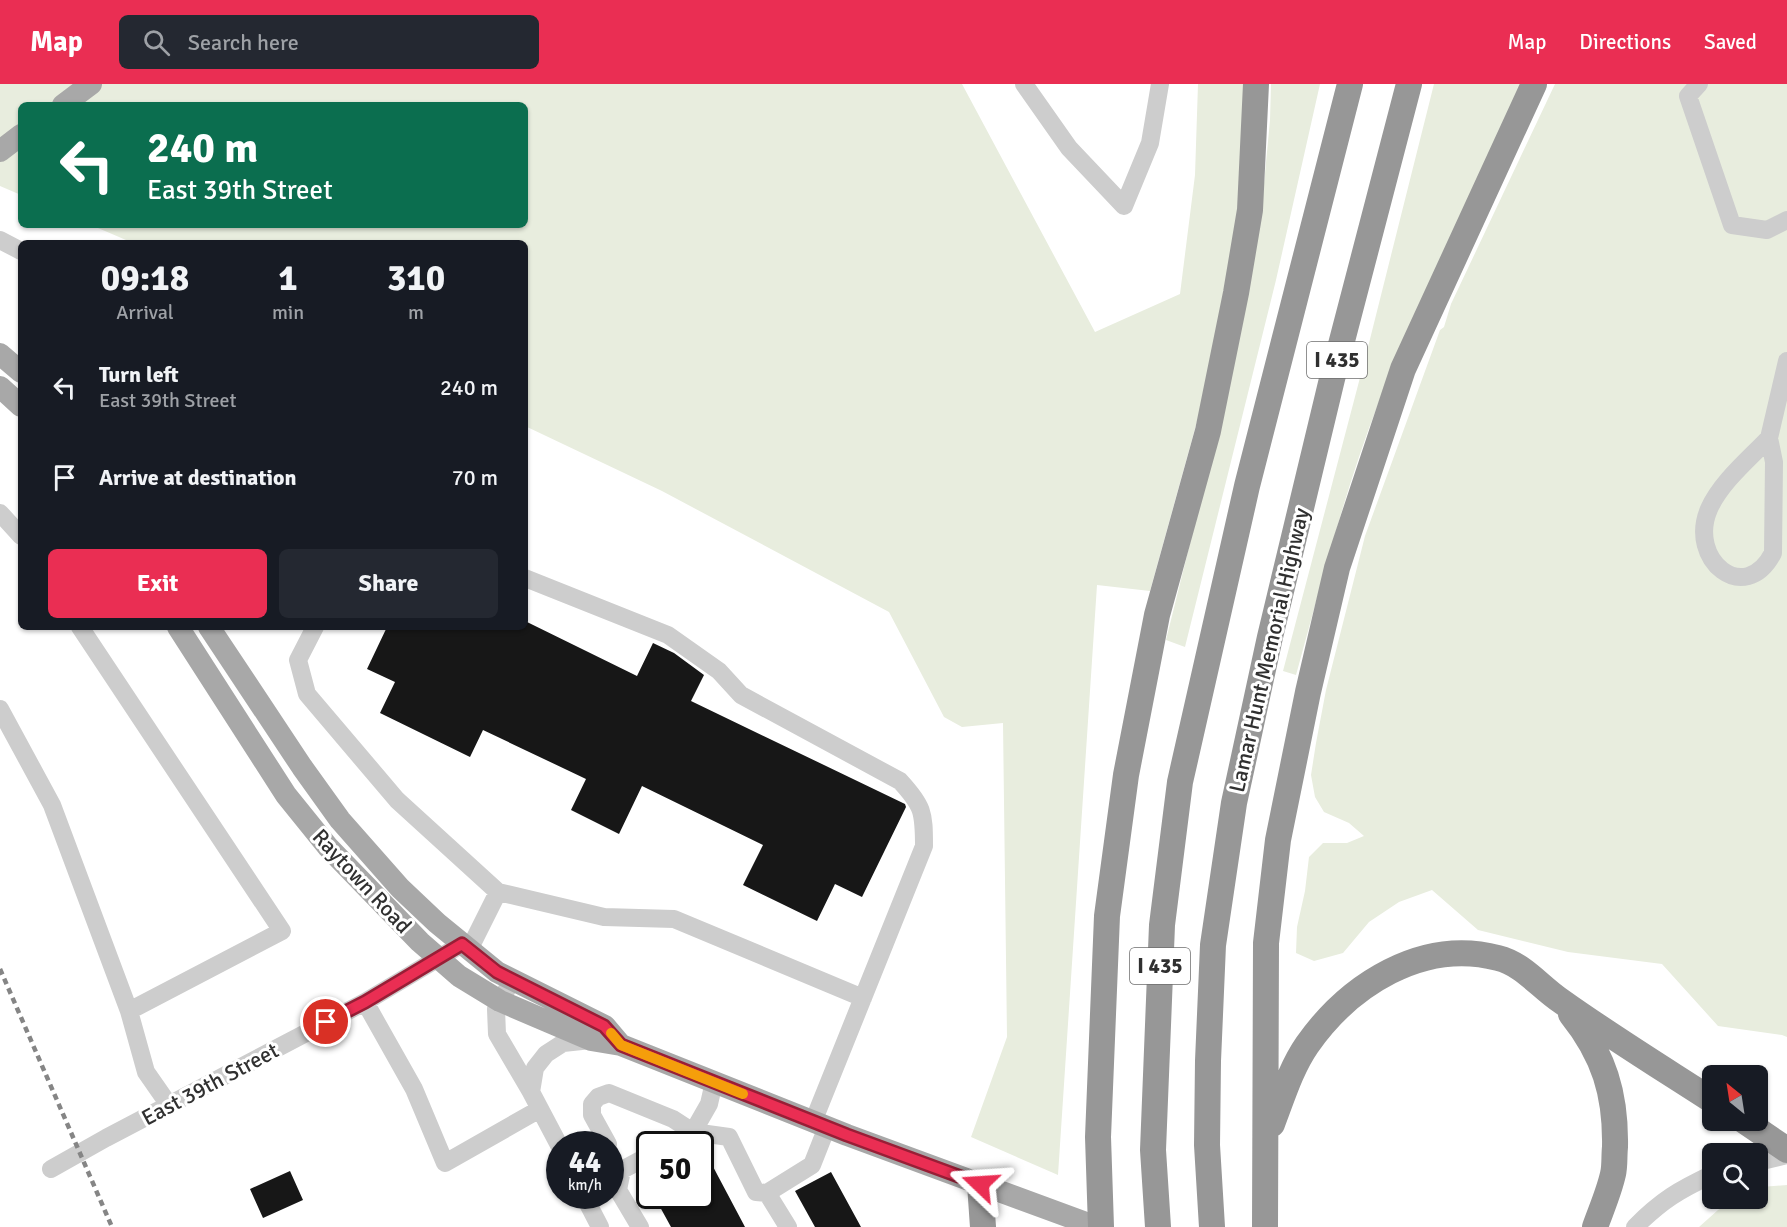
<!DOCTYPE html>
<style>
body{margin:0;font-family:Signika,sans-serif;background:#242831;color:#f1f3f6;height:100vh;display:flex;flex-direction:column;font-size:22px;white-space:nowrap}
*{box-sizing:border-box;margin:0}
p{font-size:20px;color:#9ea1a6}
.icon{flex:none;width:33px;height:33px;fill:none;stroke:currentColor;stroke-width:2;stroke-linecap:round;stroke-linejoin:round}
.map{position:relative;flex:1;overflow:hidden}
.sheet{position:absolute;left:18px;top:156px;width:510px;height:390px;display:flex;flex-direction:column;background:#171b24;border-radius:9px;box-shadow:0 2px 4px #0004}
.sheet>*{flex:none}
.top-card{position:absolute;left:18px;top:18px;width:510px;height:126px;border-radius:9px;box-shadow:0 2px 4px #0004;background:#0b6e4f;color:#fff;overflow:hidden}
.needle{width:39px;rotate:330deg}
.controls{position:absolute;left:1702px;top:981px;display:grid;gap:12px}
.controls a{display:grid;place-items:center;width:66px;height:66px;border-radius:9px;background:#171b24;box-shadow:0 2px 4px #0004;font-size:30px}
.speed{position:absolute;left:546px;top:1047px;display:flex;gap:12px;font-size:30px;font-weight:700;text-align:center}
.speed>*{display:grid;place-content:center;width:78px;height:78px;border-radius:50%;background:#171b24;box-shadow:0 2px 4px #0004;line-height:1}
.speed small{font-size:15px;font-weight:400}
.speed .limit{border:3px solid #111;border-radius:9px;background:#fff;color:#111}
.pin{position:absolute;display:grid;place-items:center;width:51px;height:51px;color:#fff;margin:-26px;border:3px solid #fff;border-radius:50%;box-shadow:0 2px 6px #0007}
.me{position:absolute;width:66px;margin:-33px;rotate:290deg;stroke-linejoin:round;filter:drop-shadow(0 0 4px #0008)}
.turn{display:flex;align-items:center;gap:21px;height:126px;padding:0 30px;font-size:27px}
.turn .icon{width:78px;height:78px;stroke-width:2.5}
.turn b{display:block;font-size:42px;line-height:51px}
.eta{display:flex;justify-content:space-evenly;align-items:center;height:102px;text-align:center}
.eta b{font-size:36px;font-weight:700;line-height:42px}
.primary-button{display:flex;gap:12px;margin-top:auto;padding:12px 30px}
.primary-button a{flex:1;height:69px;border-radius:9px;background:#ea2e53;color:#fff;font-size:24px;font-weight:700;line-height:69px;text-align:center}
.primary-button a+a{background:#242831;color:#f1f3f6}
ul{padding:0;list-style:none}
li{display:flex;align-items:center;gap:18px;height:90px;padding:0 30px}
li div{flex:1}
li b{display:block;font-size:22px}
li em{font-style:normal}
header{display:flex;align-items:center;gap:36px;box-sizing:border-box;height:84px;padding:0 30px;background:#ea2e53;color:#fff}
header strong{font-size:28px}
nav{display:flex;gap:33px;margin-inline-start:auto;font-size:21px}
.search{width:420px;height:54px;background:#242831;display:flex;align-items:center;gap:15px;box-sizing:border-box;padding:0 21px;border-radius:9px;color:#9ea1a6;font-size:22px}
.map>svg:first-child{display:block}
</style>
<header>
<strong>Map</strong>
<div class="search"><svg class="icon" aria-label="search" viewBox="0 0 24 24"><circle cx="10" cy="10" r="6"/><path d="M15 15l6 6"/></svg>Search here</div>
<nav><a>Map</a><a>Directions</a><a>Saved</a></nav>
</header>
<div class="map">
<svg width="1787" height="1143" viewBox="0 0 1787 1143">
<rect width="100%" height="100%" fill="#fff"/>
<path fill="#e8edde" d="M 0,0 L 962,0 L 1095,248 L 1180,210 L 1195,91 L 1198,0 L 1245,0 L 1243,97 L 1209,294 L 1150,507 L 1097,501 L 1058,1091 L 971,1053 L 1007,953 L 1003,639 L 962,643 L 944,633 L 889,528 L 662,407 L 525,342 L 525,159 L 133,159 L 91,141 L 525,141 L 525,21 L 21,21 L 21,111 L 0,102 Z
M 1271,0 L 1320,0 L 1276,196 L 1185,563 L 1166,556 L 1202,411 L 1262,121 L 1270,36 Z
M 1434,0 L 1522,0 C 1473,106 1420,211 1378,320 C 1344,409 1321,500 1296,591 L 1283,587 L 1367,267 Z
M 1555,0 L 1787,0 L 1787,953 L 1782,951 L 1718,942 L 1662,880 L 1568,868 L 1478,846 L 1432,806 L 1399,818 L 1369,838 L 1343,869 L 1314,877 L 1296,869 L 1297,843 L 1305,807 L 1309,773 L 1323,759 L 1347,759 L 1364,752 L 1349,739 L 1324,728 L 1315,713 L 1311,691 L 1316,659 L 1326,606 L 1365,452 L 1440,246 L 1444,243 L 1451,220 Z
M 1787,1101 L 1787,1143 L 1699,1143 L 1718,1126 L 1739,1115 L 1758,1114 L 1758,1104 L 1761,1103 Z"/>
<path fill="#171717" d="M 525,537 L 637,592 L 653,559 L 674,569 L 704,591 L 691,617 L 905,720 L 906,723 L 862,813 L 835,800 L 817,837 L 743,801 L 763,761 L 642,702 L 619,750 L 571,726 L 586,695 L 483,646 L 470,673 L 380,629 L 395,598 L 367,585 L 387,543 L 525,543 Z
M 701,1060 L 745,1143 L 671,1143 L 654,1112 L 700,1112 Z
M 290,1087 L 303,1116 L 263,1134 L 250,1105 Z
M 831,1088 L 861,1143 L 815,1143 L 795,1107 Z"/>
<g fill="none" stroke-linecap="round" stroke-linejoin="round">
<path stroke="#cdcdcd" stroke-width="18" d="M 1024,0 L 1069,64 L 1124,122 L 1150,59 L 1160,0
M 1699,0 L 1688,12 L 1732,141 L 1767,146 L 1787,136
M 0,156 L 21,167
M 1769,354 C 1749,375 1721,398 1709,425 C 1687,476 1745,523 1773,469 L 1774,378 L 1769,354 L 1787,277
M 0,429 L 21,452
M 525,494 L 668,551 L 719,587 L 741,611 L 900,697 C 923,722 924,728 924,762 L 813,1038
M 80,543 L 282,847 L 129,927
M 315,543 L 298,576 L 307,610 L 397,716 L 498,808
M 0,625 L 52,721 L 129,927 L 146,988 L 169,1021
M 469,866 L 498,808 L 604,833 L 674,835 L 863,914
M 512,896 L 496,925 L 497,950 L 531,1008 L 560,1063
M 365,918 L 414,1005 L 445,1079 L 540,1025
M 531,1008 L 535,984 L 546,970 L 563,959 L 591,956
M 608,1060 L 592,1031 L 592,1020 L 598,1013 L 609,1009 L 673,1035 L 693,1048 L 729,1053 L 756,1108 L 767,1109 L 812,1081 L 827,1043
M 669,1060 L 693,1048 L 709,1020 L 714,998
M 1758,1078 L 1787,1071
M 51,1085 L 106,1054 L 365,918 L 462,860
M 767,1109 L 788,1143
M 584,1112 L 600,1143
M 640,1143 L 618,1106 L 622,1086 L 650,1071
M 1635,1143 C 1662,1116 1679,1106 1713,1090"/>
<path stroke="#a8a8a8" stroke-width="22" d="M 63,21 L 91,0
M 0,67 L 21,51
M 0,270 L 21,288
M 0,303 L 21,322
M 178,543 L 286,711 L 328,763 L 420,858 L 459,892 L 500,917 L 591,956 L 621,961 L 847,1051 L 1097,1143
M 209,543 L 302,683 L 340,736 L 400,804 L 437,839 L 497,888 L 605,942 L 621,961"/>
<path stroke="#979797" stroke-width="26" d="M 1571,930 C 1604,971 1616,1010 1615,1063 C 1614,1072 1615,1082 1613,1090 C 1609,1108 1601,1126 1595,1143
M 1743,1036 L 1787,1066
M 1272,1040 C 1282,1014 1291,984 1307,961 C 1349,901 1422,854 1498,874 C 1523,880 1540,903 1561,917 C 1610,952 1662,984 1713,1017
M 980,1100 L 983,1143
M 1101,1143 L 1098,1053 L 1107,832 L 1126,691 L 1157,531 L 1208,347 L 1236,209 L 1250,126 L 1256,0
M 1158,1143 L 1153,1066 L 1162,841 L 1180,698 L 1247,402 L 1350,0
M 1212,1143 L 1207,1061 L 1208,977 L 1213,861 L 1234,719 L 1270,553 L 1332,295 L 1409,0
M 1265,1143 L 1266,859 L 1278,756 L 1308,608 L 1337,484 L 1403,285 L 1534,0"/>
<path stroke="#858585" stroke-width="4.5" stroke-dasharray="6 4.5" stroke-linecap="butt" d="M 0,885 L 112,1143"/>
</g>
<g fill="none" stroke-linecap="round" stroke-linejoin="round">
<g stroke="#981e36" stroke-width="15">
<path id="route" d="M 326,938 L 365,918 L 462,860 L 497,888 L 604,942 L 621,961 L 847,1051 L 980,1100"/>
</g>
<use href="#route" stroke="#ea2e53" stroke-width="10"/>
<path stroke="#f59e0b" stroke-width="10" d="M 611,949 L 621,961 L 743,1010"/>
</g>
<g text-anchor="middle" dominant-baseline="central" stroke-width="6" stroke-linejoin="round" paint-order="stroke">
<g fill="#fff" stroke="#6e6e6e" stroke-width="1.5">
<rect x="1307" y="258" width="60" height="36" rx="4.5"/>
<rect x="1130" y="864" width="60" height="36" rx="4.5"/>
</g>
<g font-size="21" font-weight="bold" fill="#303030">
<text x="1337" y="276">I 435</text>
<text x="1160" y="882">I 435</text>
</g>
<g font-size="22" fill="#303030" stroke="#fff">
<text transform="translate(1269 566) rotate(-77)">Lamar Hunt Memorial Highway</text>
<text transform="translate(362 797) rotate(47)">Raytown Road</text>
<text transform="translate(210 1000) rotate(-28)">East 39th Street</text>
</g>
</g>
</svg>
<div class="controls">
<a><svg class="needle" viewBox="-14 -14 28 28"><path d="M0-13l5 13h-10z" fill="#e53935"/><path d="M0 13l5-13h-10z" fill="#9ea1a6"/></svg></a>
<a><svg class="icon" aria-label="search" viewBox="0 0 24 24"><circle cx="10" cy="10" r="6"/><path d="M15 15l6 6"/></svg></a>
</div>
<div class="speed"><div>44<small>km/h</small></div><div class="limit">50</div></div>
<div class="pin" style="left:326px;top:938px;background:#d93025"><svg class="icon" aria-label="arrive" viewBox="0 0 24 24"><path d="M6 21V4h12l-3 4 3 4H6"/></svg></div>
<svg class="me" style="left:980px;top:1100px" viewBox="-20 -20 40 40"><path d="M0-17L14 15 0 8-14 15z" fill="#ea2e53" stroke="#fff" stroke-width="4"/></svg>
<div class="top-card">
<div class="turn"><svg class="icon" aria-label="left" viewBox="0 0 24 24"><path d="M17 20v-9H6M10 6l-5 5 5 5"/></svg><div><b>240 m</b>East 39th Street</div></div>
</div>
<section class="sheet">
<div class="eta">
<div><b>09:18</b><p>Arrival</p></div>
<div><b>1</b><p>min</p></div>
<div><b>310</b><p>m</p></div>
</div>
<ul>
<li><svg class="icon" aria-label="left" viewBox="0 0 24 24"><path d="M17 20v-9H6M10 6l-5 5 5 5"/></svg><div><b>Turn left</b><p>East 39th Street</p></div><em>240 m</em></li>
<li><svg class="icon" aria-label="arrive" viewBox="0 0 24 24"><path d="M6 21V4h12l-3 4 3 4H6"/></svg><div><b>Arrive at destination</b></div><em>70 m</em></li>
</ul>
<div class="primary-button"><a>Exit</a><a>Share</a></div>
</section>
</div>
